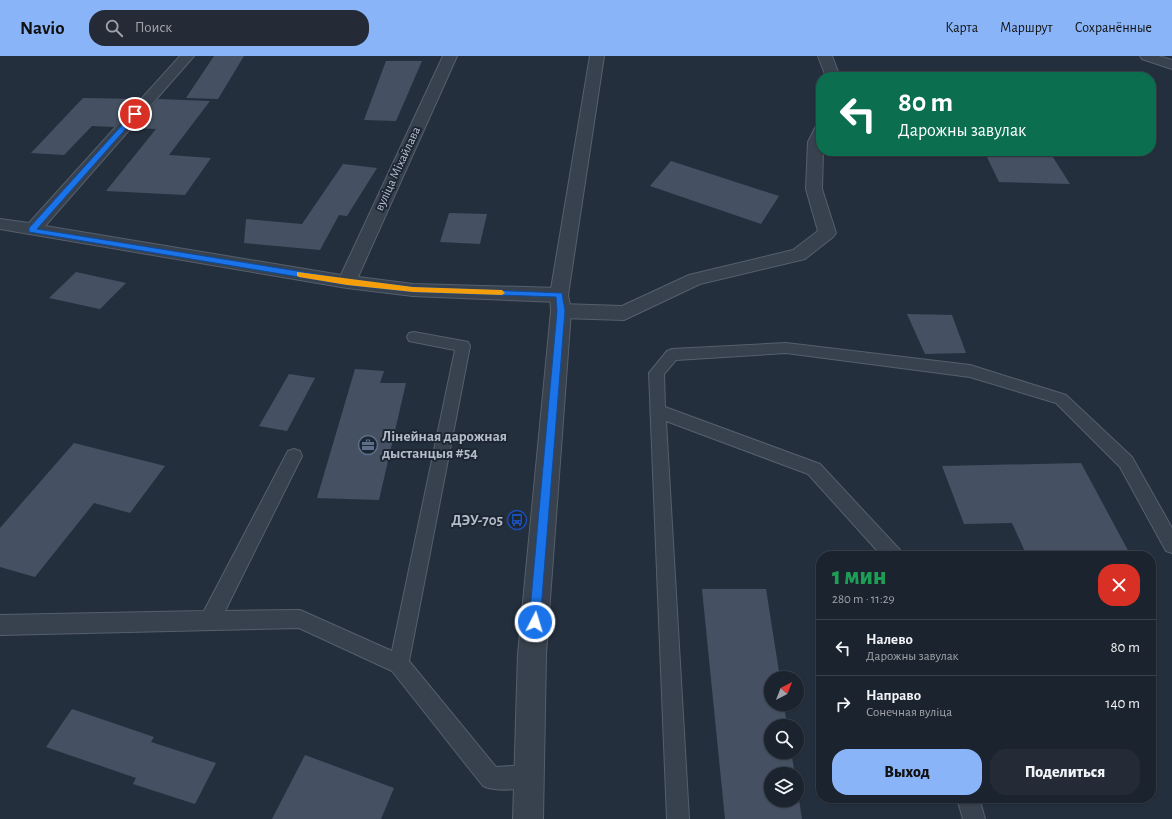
<!DOCTYPE html>
<html lang="ru">
<meta charset="utf-8">
<style>
body{margin:0;font-family:"Alegreya Sans",sans-serif;background:#242b36;color:#f1f3f6;height:100vh;display:flex;flex-direction:column;font-size:15px;white-space:nowrap}
*{box-sizing:border-box;margin:0}
p{font-size:13px;color:#a0a4aa}
.icon{flex:none;width:22px;height:22px;fill:none;stroke:currentColor;stroke-width:2;stroke-linecap:round;stroke-linejoin:round}
.map{position:relative;flex:1;overflow:hidden}
.details{position:absolute;left:816px;top:495px;width:340px;height:252px;display:flex;flex-direction:column;background:#1b232e;border-radius:16px;box-shadow:0 1px 3px #0004,0 0 0 1px #39404a}
.details>*{flex:none}
.hud{position:absolute;left:816px;top:16px;width:340px;height:84px;border-radius:16px;box-shadow:0 1px 3px #0004,0 0 0 1px #39404a;background:#0b6e4f;color:#fff;overflow:hidden}
.needle{width:26px;rotate:42deg}
.controls{position:absolute;left:764px;top:615px;display:grid;gap:8px}
.controls a{display:grid;place-items:center;width:40px;height:40px;border-radius:50%;background:#1b232e;box-shadow:0 1px 3px #0004,0 0 0 1px #39404a;font-size:20px}
.pin{position:absolute;display:grid;place-items:center;width:34px;height:34px;color:#fff;margin:-17px;border:2px solid #fff;border-radius:50%;box-shadow:0 1px 4px #0007}
.me{position:absolute;width:44px;margin:-22px;rotate:5deg;stroke-linejoin:round;filter:drop-shadow(0 0 3px #0008)}
.turn{display:flex;align-items:center;gap:14px;height:84px;padding:0 16px;font-size:18px}
.turn .icon{width:52px;height:52px;stroke-width:2.5}
.turn b{display:block;font-size:28px;line-height:34px}
.round{display:grid;place-items:center;flex:none;width:42px;height:42px;border-radius:16px;background:#242b36}
.headline{display:flex;align-items:center;justify-content:space-between;height:68px;padding:0 16px}
h1{font-size:24px;font-weight:800;line-height:30px;color:#1e9e55}
.action{display:flex;gap:8px;margin-top:auto;padding:8px 16px}
.action a{flex:1;height:46px;border-radius:16px;background:#8ab4f8;color:#111;font-size:16px;font-weight:800;line-height:46px;text-align:center}
.action a+a{background:#242b36;color:#f1f3f6}
ul{padding:0;list-style:none}
li{display:flex;align-items:center;gap:12px;height:56px;padding:0 16px;border-top:1px solid #39404a}
li div{flex:1}
li b{display:block;font-size:15px}
li em{font-style:normal}
header{display:flex;align-items:center;gap:24px;box-sizing:border-box;height:56px;padding:0 20px;background:#8ab4f8;color:#111}
header strong{font-size:19px}
nav{display:flex;gap:22px;margin-inline-start:auto;font-size:14px}
.search{width:280px;height:36px;background:#242b36;display:flex;align-items:center;gap:10px;box-sizing:border-box;padding:0 14px;border-radius:16px;color:#a0a4aa;font-size:15px}
.map>svg:first-child{display:block}
</style>
<header>
<strong>Navio</strong>
<div class="search"><svg class="icon" aria-label="search" viewBox="0 0 24 24"><circle cx="10" cy="10" r="6"/><path d="M15 15l6 6"/></svg>Поиск</div>
<nav><a>Карта</a><a>Маршрут</a><a>Сохранённые</a></nav>
</header>
<div class="map">
<svg width="1172" height="763" viewBox="0 0 1172 763">
<rect width="100%" height="100%" fill="#242f3e"/>
<path fill="#455162" d="M 214,0 L 244,0 L 218,43 L 186,42 Z
M 386,5 L 422,5 L 396,65 L 364,64 Z
M 83,42 L 139,43 L 114,71 L 92,70 L 64,99 L 31,97 Z
M 158,43 L 210,45 L 169,99 L 211,102 L 185,139 L 106,135 L 156,73 L 133,72 Z
M 984,95 L 1049,95 L 1070,128 L 999,126 Z
M 671,105 L 779,140 L 761,168 L 650,130 Z
M 343,108 L 377,112 L 347,160 L 339,159 L 320,194 L 244,187 L 246,163 L 302,168 Z
M 449,157 L 487,158 L 480,188 L 440,186 Z
M 76,216 L 126,227 L 100,253 L 49,242 Z
M 907,258 L 952,259 L 966,297 L 925,298 Z
M 355,313 L 384,315 L 380,327 L 406,327 L 379,444 L 317,442 Z
M 289,318 L 315,322 L 287,375 L 259,370 Z
M 74,387 L 165,410 L 130,457 L 94,447 L 35,521 L 0,511 L 0,472 Z
M 1081,407 L 1131,500 L 1027,500 L 1012,467 L 964,468 L 942,410 Z
M 702,533 L 766,533 L 780,622 L 771,622 L 771,648 L 784,648 L 787,670 L 771,670 L 771,696 L 791,696 L 795,718 L 771,718 L 771,744 L 797,744 L 797,731 L 802,763 L 725,763 Z
M 72,653 L 154,681 L 151,686 L 216,707 L 195,748 L 133,728 L 136,722 L 46,691 Z
M 305,699 L 394,732 L 381,763 L 272,763 Z"/>
<g fill="none" stroke-linecap="round" stroke-linejoin="round">
<g stroke="#565f6c" stroke-width="2">
<path id="service" d="M 414,276 L 463,285 L 468,286 L 470,290 L 409,605 L 496,711 L 528,709 L 536,712 L 539,720 L 536,728 C 522,734 497,736 483,730 L 392,615 L 299,572 L 0,579 L 0,559 L 204,555 L 288,395 L 294,393 L 300,395 L 302,400 L 225,555 L 300,554 L 392,595 L 455,294 L 409,285 L 407,281 L 409,277 Z
M 786,287 L 970,309 L 1066,339 L 1132,401 L 1172,472 L 1172,497 L 1166,495 L 1120,411 L 1056,347 L 970,321 L 786,297 L 676,304 L 664,318 L 665,351 L 820,408 L 900,494 L 903,500 L 882,500 L 808,418 L 666,365 L 689,763 L 667,763 L 649,317 L 667,295 L 672,293 Z
M 957,742 L 979,742 L 985,763 L 963,763 Z"/>
</g>
<g stroke="#565f6c" stroke-width="2">
<path id="minor" d="M 180,0 L 194,0 L 45,170 L 341,219 L 443,0 L 457,0 L 358,221 L 413,228 L 559,232 L 566,234 L 568,239 L 566,244 L 559,246 L 413,240 L 347,232 L 0,173 L 0,163 L 29,167 Z
M 818,0 L 832,0 L 840,21 L 826,21 Z
M 1140,0 L 1159,0 L 1172,4 L 1172,13 L 1142,3 Z
M 821,69 L 821,95 L 823,95 L 822,133 L 836,177 L 833,181 L 805,203 L 700,228 L 624,264 L 561,262 L 554,260 L 551,255 L 554,250 L 561,248 L 622,250 L 689,219 L 793,194 L 818,175 L 806,133 L 808,86 L 816,70 Z"/>
</g>
<g stroke="#565f6c" stroke-width="2">
<path id="tertiary" d="M 590,0 L 604,0 L 568,239 L 571,255 L 546,598 L 543,763 L 513,763 L 518,598 L 551,255 L 550,239 Z"/>
</g>
<use href="#service" fill="#38414e" fill-rule="evenodd"/>
<use href="#minor" fill="#38414e" fill-rule="evenodd"/>
<use href="#tertiary" fill="#38414e" fill-rule="evenodd"/>
</g>
<path fill="#1a73e8" stroke="#114b97" d="M 135,56 L 138,58 L 138,59 L 37,173 L 347,223 L 413,231 L 562,237 L 565,255 L 540,566 L 539,570 L 535,572 L 531,570 L 529,566 L 557,255 L 556,241 L 413,236 L 347,229 L 29,176 L 29,172 L 133,57 Z"/>
<path fill="#f59e0b" d="M 297,216 L 413,231 L 502,234 L 505,237 L 502,239 L 413,236 L 347,229 L 299,221 L 297,220 Z"/>
<defs>
<g id="office-ring" transform="scale(1)"><circle r="9.5" fill="#1d2633" stroke="#5c6f8a" stroke-width="1.5"/><path d="M-6-3h4V-5.5h4V-3h4V5H-6ZM-1-4.5V-3h2v-1.5ZM-6 0V1H6V0Z" fill="#5c6f8a"/></g>
<g id="bus-ring" transform="scale(1)"><circle r="9.5" fill="#1d2633" stroke="#1a4fb4" stroke-width="1.5"/><path d="M-5-6H5V4H4V6H2V4H-2V6H-4V4H-5ZM-3.5-4V0h7V-4ZM-3.5 1.2v1.5H-2V1.2ZM2 1.2v1.5H3.5V1.2Z" fill="#1a4fb4"/></g>
</defs>
<g fill-rule="evenodd">
<use href="#office-ring" x="368" y="389"/>
<use href="#bus-ring" x="517" y="464"/>
</g>
<g text-anchor="middle" dominant-baseline="central" stroke-width="4" stroke-linejoin="round" paint-order="stroke">
<g font-size="13" fill="#b4bcc9" stroke="#1d2633">
<text transform="translate(398 113) rotate(-65)">вуліца Міхайлава</text>
</g>
<g font-size="15" font-weight="bold" fill="#b4bcc9" stroke="#1d2633" text-anchor="start">
<text x="382" y="380">Лінейная дарожная<tspan x="382" dy="17">дыстанцыя #54</tspan></text>
<text x="503" y="464" text-anchor="end">ДЭУ-705</text>
</g>
</g>
</svg>
<div class="controls">
<a><svg class="needle" viewBox="-14 -14 28 28"><path d="M0-13l5 13h-10z" fill="#e53935"/><path d="M0 13l5-13h-10z" fill="#a0a4aa"/></svg></a>
<a><svg class="icon" aria-label="search" viewBox="0 0 24 24"><circle cx="10" cy="10" r="6"/><path d="M15 15l6 6"/></svg></a>
<a><svg class="icon" aria-label="layers" viewBox="0 0 24 24"><path d="M12 4l9 5-9 5-9-5zM3 14l9 5 9-5"/></svg></a>
</div>
<div class="pin" style="left:135px;top:58px;background:#d93025"><svg class="icon" aria-label="arrive" viewBox="0 0 24 24"><path d="M6 21V4h12l-3 4 3 4H6"/></svg></div>
<svg class="me" style="left:535px;top:566px" viewBox="-20 -20 40 40"><circle r="17" fill="#1a73e8" stroke="#fff" stroke-width="3"/><path d="M0-11L8 9 0 5-8 9z" fill="#fff"/></svg>
<div class="hud">
<div class="turn"><svg class="icon" aria-label="left" viewBox="0 0 24 24"><path d="M17 20v-9H6M10 6l-5 5 5 5"/></svg><div><b>80 m</b>Дарожны завулак</div></div>
</div>
<section class="details">
<div class="headline"><div><h1>1 мин</h1><p>280 m · 11:29</p></div><a class="round" style="background:#d93025;color:#fff"><svg class="icon" aria-label="close" viewBox="0 0 24 24"><path d="M6 6l12 12M18 6L6 18"/></svg></a></div>
<ul>
<li><svg class="icon" aria-label="left" viewBox="0 0 24 24"><path d="M17 20v-9H6M10 6l-5 5 5 5"/></svg><div><b>Налево</b><p>Дарожны завулак</p></div><em>80 m</em></li>
<li><svg class="icon" aria-label="right" viewBox="0 0 24 24"><path d="M7 20v-9h11M14 6l5 5-5 5"/></svg><div><b>Направо</b><p>Сонечная вуліца</p></div><em>140 m</em></li>
</ul>
<div class="action"><a>Выход</a><a>Поделиться</a></div>
</section>
</div>
